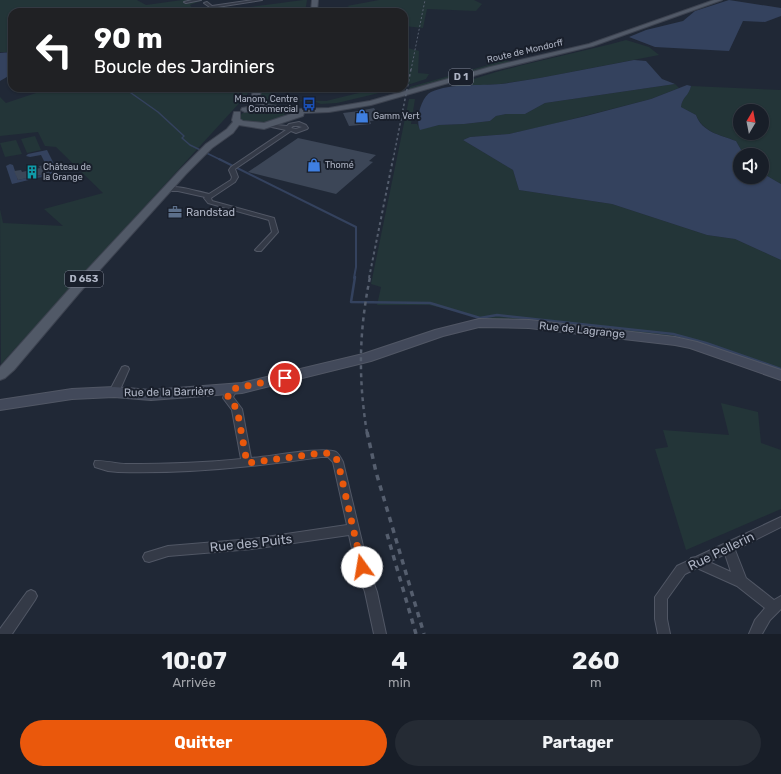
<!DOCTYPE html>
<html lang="fr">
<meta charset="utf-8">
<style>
body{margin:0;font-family:Rubik,sans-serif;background:#252b34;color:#f1f3f6;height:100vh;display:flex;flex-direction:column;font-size:15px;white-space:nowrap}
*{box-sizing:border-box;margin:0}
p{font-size:13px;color:#9fa2a8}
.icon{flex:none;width:22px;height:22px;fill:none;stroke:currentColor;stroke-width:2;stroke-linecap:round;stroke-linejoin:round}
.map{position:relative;height:634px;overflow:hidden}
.panel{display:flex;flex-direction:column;background:#181e28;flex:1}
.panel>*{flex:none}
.guide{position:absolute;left:8px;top:8px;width:400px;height:84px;border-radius:12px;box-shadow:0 1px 3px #0004,0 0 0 1px #363c45;background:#202124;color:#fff;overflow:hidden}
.needle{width:26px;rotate:10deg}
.buttons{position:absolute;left:733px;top:104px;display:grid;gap:8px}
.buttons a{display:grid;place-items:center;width:36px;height:36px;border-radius:50%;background:#181e28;box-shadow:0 1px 3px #0004,0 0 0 1px #363c45;font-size:20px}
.pin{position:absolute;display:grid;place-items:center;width:34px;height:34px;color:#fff;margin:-17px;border:2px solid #fff;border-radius:50%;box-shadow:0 1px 4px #0007}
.me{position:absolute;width:44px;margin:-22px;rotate:347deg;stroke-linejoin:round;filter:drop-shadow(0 0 3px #0008)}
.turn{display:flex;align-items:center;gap:14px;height:84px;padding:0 20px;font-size:18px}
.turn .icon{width:52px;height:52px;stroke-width:2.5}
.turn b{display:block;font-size:28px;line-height:34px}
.eta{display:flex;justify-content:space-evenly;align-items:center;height:68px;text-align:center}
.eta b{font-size:24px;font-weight:700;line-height:28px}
.action{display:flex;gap:8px;margin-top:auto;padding:8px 20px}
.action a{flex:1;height:46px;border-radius:24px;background:#ea580c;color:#fff;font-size:16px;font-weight:700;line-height:46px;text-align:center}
.action a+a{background:#252b34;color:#f1f3f6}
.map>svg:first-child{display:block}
</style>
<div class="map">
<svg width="781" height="634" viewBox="0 0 781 634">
<rect width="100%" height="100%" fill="#202836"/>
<path fill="#233538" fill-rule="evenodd" d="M 0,0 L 137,0 L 146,5 L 182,0 L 203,0 L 190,5 L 195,12 L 12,12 L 12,52 L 0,52 Z
M 303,0 L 307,0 L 305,12 L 213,12 Z
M 379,0 L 474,0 L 482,4 L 476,11 L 427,9 L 423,28 L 404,26 L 404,12 L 362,12 L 347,6 Z
M 626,40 L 649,47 L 659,55 L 540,78 L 500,84 L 452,87 C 508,65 568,56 626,40 Z
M 404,47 L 419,51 L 418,73 L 429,74 L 426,79 L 404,86 Z
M 506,60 L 511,62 L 408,90 L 410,87 Z
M 675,84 L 679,88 L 651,99 L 549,125 L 509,134 L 470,137 L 463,140 L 513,170 L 519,190 L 612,204 L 707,235 L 735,239 L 781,260 L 781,373 L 674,338 L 488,319 L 429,305 L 377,305 L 381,287 L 371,284 L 409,99 L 415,99 L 411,124 L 417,124 L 420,129 L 439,125 L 464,124 L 490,121 L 496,116 L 506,114 L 525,114 L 545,103 Z
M 691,86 L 781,90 L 781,184 L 762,173 L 762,155 L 744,155 L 736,141 C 720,135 703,132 696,115 L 681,107 C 682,97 689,95 691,86 ZM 740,111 L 762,111 L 762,133 L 740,133 Z
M 20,88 L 253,88 L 1,364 L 0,209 L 3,223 L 63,226 L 44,209 L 103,193 L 56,147 L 45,146 L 38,132 L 0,136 L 0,97 L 6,103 L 39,92 Z
M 263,88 L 277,88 L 272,90 L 274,96 L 287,100 L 273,105 L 262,102 C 259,97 260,93 263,88 Z
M 379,88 L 400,88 L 337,103 L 321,104 L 316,102 L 293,101 L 297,100 L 326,101 Z
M 262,107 L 281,110 L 285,114 L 284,117 L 269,124 L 242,121 L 240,119 L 239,116 L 247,110 Z
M 35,136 L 41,150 L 27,153 L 21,139 Z
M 16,140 L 22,154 L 5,157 L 0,143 Z
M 721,403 L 758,412 L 761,443 L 781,450 L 781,509 L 686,550 L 655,449 L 668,447 L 663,430 L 729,435 Z"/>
<path fill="#34425e" d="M 729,0 L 781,8 L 781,16 L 765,22 L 743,21 L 729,51 L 655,47 L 629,37 L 646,30 L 683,21 L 695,11 Z
M 12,52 L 12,74 L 0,81 L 0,53 Z
M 634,60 L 646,61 L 662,79 L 675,84 L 545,103 L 525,114 L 506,114 L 496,116 L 490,121 L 464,124 L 439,125 L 420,130 C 415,120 421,97 431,92 C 451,83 480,86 501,84 C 546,78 590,68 634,60 Z
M 687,85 L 691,86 C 689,96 682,97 681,107 L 696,115 C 702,132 720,135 736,141 L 744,155 L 740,155 L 740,177 L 762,177 L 762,173 L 781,184 L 781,260 L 735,239 L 707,235 L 612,204 L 519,190 L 513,170 L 463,140 L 470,137 L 509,134 L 586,116 L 651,99 Z
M 47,150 L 59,174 L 37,178 L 37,176 L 50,173 L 41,155 L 30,157 L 26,156 L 28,154 Z
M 10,164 L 13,165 L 18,180 L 30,177 L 33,179 L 12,184 L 6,166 Z"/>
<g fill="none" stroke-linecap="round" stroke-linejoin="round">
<path stroke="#34425e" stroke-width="1.5" d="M 124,88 L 158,112 L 184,136 L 182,138 L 190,145 L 221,160"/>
<path stroke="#34425e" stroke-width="2" d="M 219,159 L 356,227 L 356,267 L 354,278"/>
<path stroke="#34425e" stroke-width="2.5" d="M 355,277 L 351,302 L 430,303 L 480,318 L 497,315 L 673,334 L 706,343 L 781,369"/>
</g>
<path fill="#3c4657" d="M 374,108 L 381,120 L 370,121 L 371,124 L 349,126 L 343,113 L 359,111 Z
M 298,138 L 376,155 L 369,161 L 373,162 L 336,194 L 248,172 Z
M 46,165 L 50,173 L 18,180 L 14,171 L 21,170 L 22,172 L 40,168 L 39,166 Z"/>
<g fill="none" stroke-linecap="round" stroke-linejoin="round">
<g stroke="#515765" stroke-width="2">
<path id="street" d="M 192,0 L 201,0 L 186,3 L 184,2 Z
M 253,0 L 262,0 L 211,8 L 204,3 L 207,2 L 212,6 Z
M 299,122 L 306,125 L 308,128 L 307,129 L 296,133 L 291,131 L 235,169 L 238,177 L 235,182 L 211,198 L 212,201 L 274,218 L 278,232 L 261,251 L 257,251 L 255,250 L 272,232 L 269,220 L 208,203 L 204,198 L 205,197 L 178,191 L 168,191 L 165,189 C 174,183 198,192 209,194 L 231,180 L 232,177 L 229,170 L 231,167 L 286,130 L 267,126 L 267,124 L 287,126 L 289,124 ZM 293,126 L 298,126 L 302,127 L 296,129 L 291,128 Z
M 125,366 L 128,367 L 129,369 L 119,392 L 117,394 L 111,394 L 109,392 L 121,369 L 122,367 Z
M 232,386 L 235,387 L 237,389 L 233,397 L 242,409 L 251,458 C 268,457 324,446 336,452 C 339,454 341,458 343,462 L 368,567 L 377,592 L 386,634 L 374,634 L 365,592 L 356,567 L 349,535 L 252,549 L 168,556 L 149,562 L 145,561 L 143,557 L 145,553 L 168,546 L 252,539 L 347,525 L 333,462 L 328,457 L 321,457 C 254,467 186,474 118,472 L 108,471 L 95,467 L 94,464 L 95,461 C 101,460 118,464 126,464 C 165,464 203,463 241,459 L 232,410 L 223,398 C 225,393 226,387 232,386 Z
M 781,517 L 781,527 L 735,550 L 746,578 L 774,600 L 781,596 L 781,609 L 770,620 L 762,634 L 749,634 L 755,620 L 765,608 L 737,586 L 697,568 L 685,574 L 667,599 L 667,619 L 670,634 L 658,634 L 655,619 L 655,597 L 677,566 L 690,560 L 691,558 L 696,557 ZM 725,554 L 731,572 L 709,562 Z
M 31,590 L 35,592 L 37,596 L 35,600 L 12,634 L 0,634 L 0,629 L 27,592 Z"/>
</g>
<g stroke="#515765" stroke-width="2">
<path id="secondary" d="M 479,319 L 529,320 L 675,337 L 697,342 L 781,370 L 781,380 L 690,348 L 675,345 L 529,328 L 479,327 L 443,336 L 371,361 L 242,393 L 151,400 L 114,397 L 72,399 L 0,410 L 0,400 L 72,389 L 114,387 L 151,390 L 242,383 L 363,354 L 435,330 Z"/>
</g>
<g stroke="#3d4350" stroke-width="2">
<path id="primary" d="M 312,0 L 318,0 L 317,12 L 311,12 Z
M 714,0 L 722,0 L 593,46 L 494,70 L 371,105 L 329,112 L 304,113 L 303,116 L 264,129 L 239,125 L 233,133 L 212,148 L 186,174 L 80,292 L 14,370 L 5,378 L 0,380 L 0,367 L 72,286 L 180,170 L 206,144 L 227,129 L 233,122 L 232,120 L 234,112 L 240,112 L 240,119 L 243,121 L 264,123 L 294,113 L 265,108 L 245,112 L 241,110 L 242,108 L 265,104 L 296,109 L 329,108 L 370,101 L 490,67 L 589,44 Z
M 256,88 L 264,88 L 260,94 L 261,101 L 257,103 L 253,101 L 252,94 Z"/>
</g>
<use href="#street" fill="#343a47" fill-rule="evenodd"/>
<use href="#secondary" fill="#42495a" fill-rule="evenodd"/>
<use href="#primary" fill="#515967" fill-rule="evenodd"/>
<path stroke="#555e6e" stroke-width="1" stroke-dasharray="2 2" stroke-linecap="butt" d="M 411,70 L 425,0"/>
<path stroke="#555e6e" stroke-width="1.5" stroke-dasharray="2.5 2.5" stroke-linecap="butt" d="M 393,160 L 411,69"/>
<path stroke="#555e6e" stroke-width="2" stroke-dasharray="3 3" stroke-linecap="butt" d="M 369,278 L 393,159"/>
<path stroke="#555e6e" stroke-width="2.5" stroke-dasharray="4 4" stroke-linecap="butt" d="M 367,433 C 358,378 359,331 370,277"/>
<path stroke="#555e6e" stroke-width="3.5" stroke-dasharray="5.5 5.5" stroke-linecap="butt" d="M 367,432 L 376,472 L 424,634
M 387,534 L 416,634"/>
</g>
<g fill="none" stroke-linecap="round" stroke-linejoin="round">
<path stroke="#ea580c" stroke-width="7" stroke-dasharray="0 12.6" d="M 285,378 L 232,389 L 228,393 L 228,398 L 237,409 L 247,463 L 322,453 C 330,453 334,454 338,462 L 362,567"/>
</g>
<defs>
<g id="bus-bare" transform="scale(1.08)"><path d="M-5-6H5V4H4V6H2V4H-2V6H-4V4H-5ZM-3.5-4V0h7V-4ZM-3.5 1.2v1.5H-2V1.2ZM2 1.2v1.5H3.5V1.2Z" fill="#1a4fb4" stroke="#191f2b" stroke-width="2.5" paint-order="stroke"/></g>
<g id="shop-bare" transform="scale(1.08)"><path d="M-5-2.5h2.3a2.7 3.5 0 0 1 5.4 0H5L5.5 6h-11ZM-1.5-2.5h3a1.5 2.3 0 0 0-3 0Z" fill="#3f7fe0" stroke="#191f2b" stroke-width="2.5" paint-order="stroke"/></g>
<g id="building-bare" transform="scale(1.08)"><path d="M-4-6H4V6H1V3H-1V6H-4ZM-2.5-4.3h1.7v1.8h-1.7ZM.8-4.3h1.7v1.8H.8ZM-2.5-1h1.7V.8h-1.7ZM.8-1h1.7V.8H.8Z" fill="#0f9aa8" stroke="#191f2b" stroke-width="2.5" paint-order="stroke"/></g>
<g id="office-bare" transform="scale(1.08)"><path d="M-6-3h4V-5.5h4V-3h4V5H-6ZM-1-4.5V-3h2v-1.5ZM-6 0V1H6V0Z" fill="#5c6f8a" stroke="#191f2b" stroke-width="2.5" paint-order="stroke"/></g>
</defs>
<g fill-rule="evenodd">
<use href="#bus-bare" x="309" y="104"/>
<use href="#shop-bare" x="362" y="116"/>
<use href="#shop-bare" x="314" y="165"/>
<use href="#building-bare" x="32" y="172"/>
<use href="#office-bare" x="175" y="212"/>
</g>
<g text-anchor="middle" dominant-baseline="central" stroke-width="4" stroke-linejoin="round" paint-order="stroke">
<g font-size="9" fill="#aeb4c4" stroke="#191f2b">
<text transform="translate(525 51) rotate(-13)">Route de Mondorff</text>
</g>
<g font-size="9" fill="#aeb4c4" stroke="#191f2b" text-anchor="start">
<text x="298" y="99" text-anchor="end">Manom, Centre<tspan x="298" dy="10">Commercial</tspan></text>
<text x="373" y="116">Gamm Vert</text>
<text x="325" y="165">Thomé</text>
<text x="43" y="167">Château de<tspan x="43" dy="10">la Grange</tspan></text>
</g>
<g fill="#191f2b" stroke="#818796" stroke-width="1">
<rect x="449" y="69" width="24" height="16" rx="3"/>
<rect x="65" y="271" width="38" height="16" rx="3"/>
</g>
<g font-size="10" font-weight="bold" fill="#aeb4c4">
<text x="461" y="77">D 1</text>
<text x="84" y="279">D 653</text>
</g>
<g font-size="11" fill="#aeb4c4" stroke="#191f2b" text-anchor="start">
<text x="186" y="212">Randstad</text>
</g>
<g font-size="11" fill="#aeb4c4" stroke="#191f2b">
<text transform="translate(582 330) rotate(6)">Rue de Lagrange</text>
<text transform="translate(169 392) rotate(-1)">Rue de la Barrière</text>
</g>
<g font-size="13" fill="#aeb4c4" stroke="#191f2b">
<text transform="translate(251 543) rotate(-6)">Rue des Puits</text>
<text transform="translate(721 551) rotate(-26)">Rue Pellerin</text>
</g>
</g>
</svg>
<div class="buttons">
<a><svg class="needle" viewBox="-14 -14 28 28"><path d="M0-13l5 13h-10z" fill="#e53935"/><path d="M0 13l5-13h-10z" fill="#9fa2a8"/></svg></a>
<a><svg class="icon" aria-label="sound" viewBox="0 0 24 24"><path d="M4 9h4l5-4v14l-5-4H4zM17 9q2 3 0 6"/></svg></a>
</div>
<div class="pin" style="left:285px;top:378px;background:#d93025"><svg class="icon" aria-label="arrive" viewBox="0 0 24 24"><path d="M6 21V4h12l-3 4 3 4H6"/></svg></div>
<svg class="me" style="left:362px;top:567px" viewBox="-20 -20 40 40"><circle r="19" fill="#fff"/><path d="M0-13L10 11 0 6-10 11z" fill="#ea580c"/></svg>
<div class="guide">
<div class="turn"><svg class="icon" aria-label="left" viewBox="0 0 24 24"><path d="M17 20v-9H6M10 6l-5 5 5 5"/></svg><div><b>90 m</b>Boucle des Jardiniers</div></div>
</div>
</div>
<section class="panel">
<div class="eta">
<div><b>10:07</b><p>Arrivée</p></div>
<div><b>4</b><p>min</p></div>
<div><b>260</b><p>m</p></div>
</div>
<div class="action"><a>Quitter</a><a>Partager</a></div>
</section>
